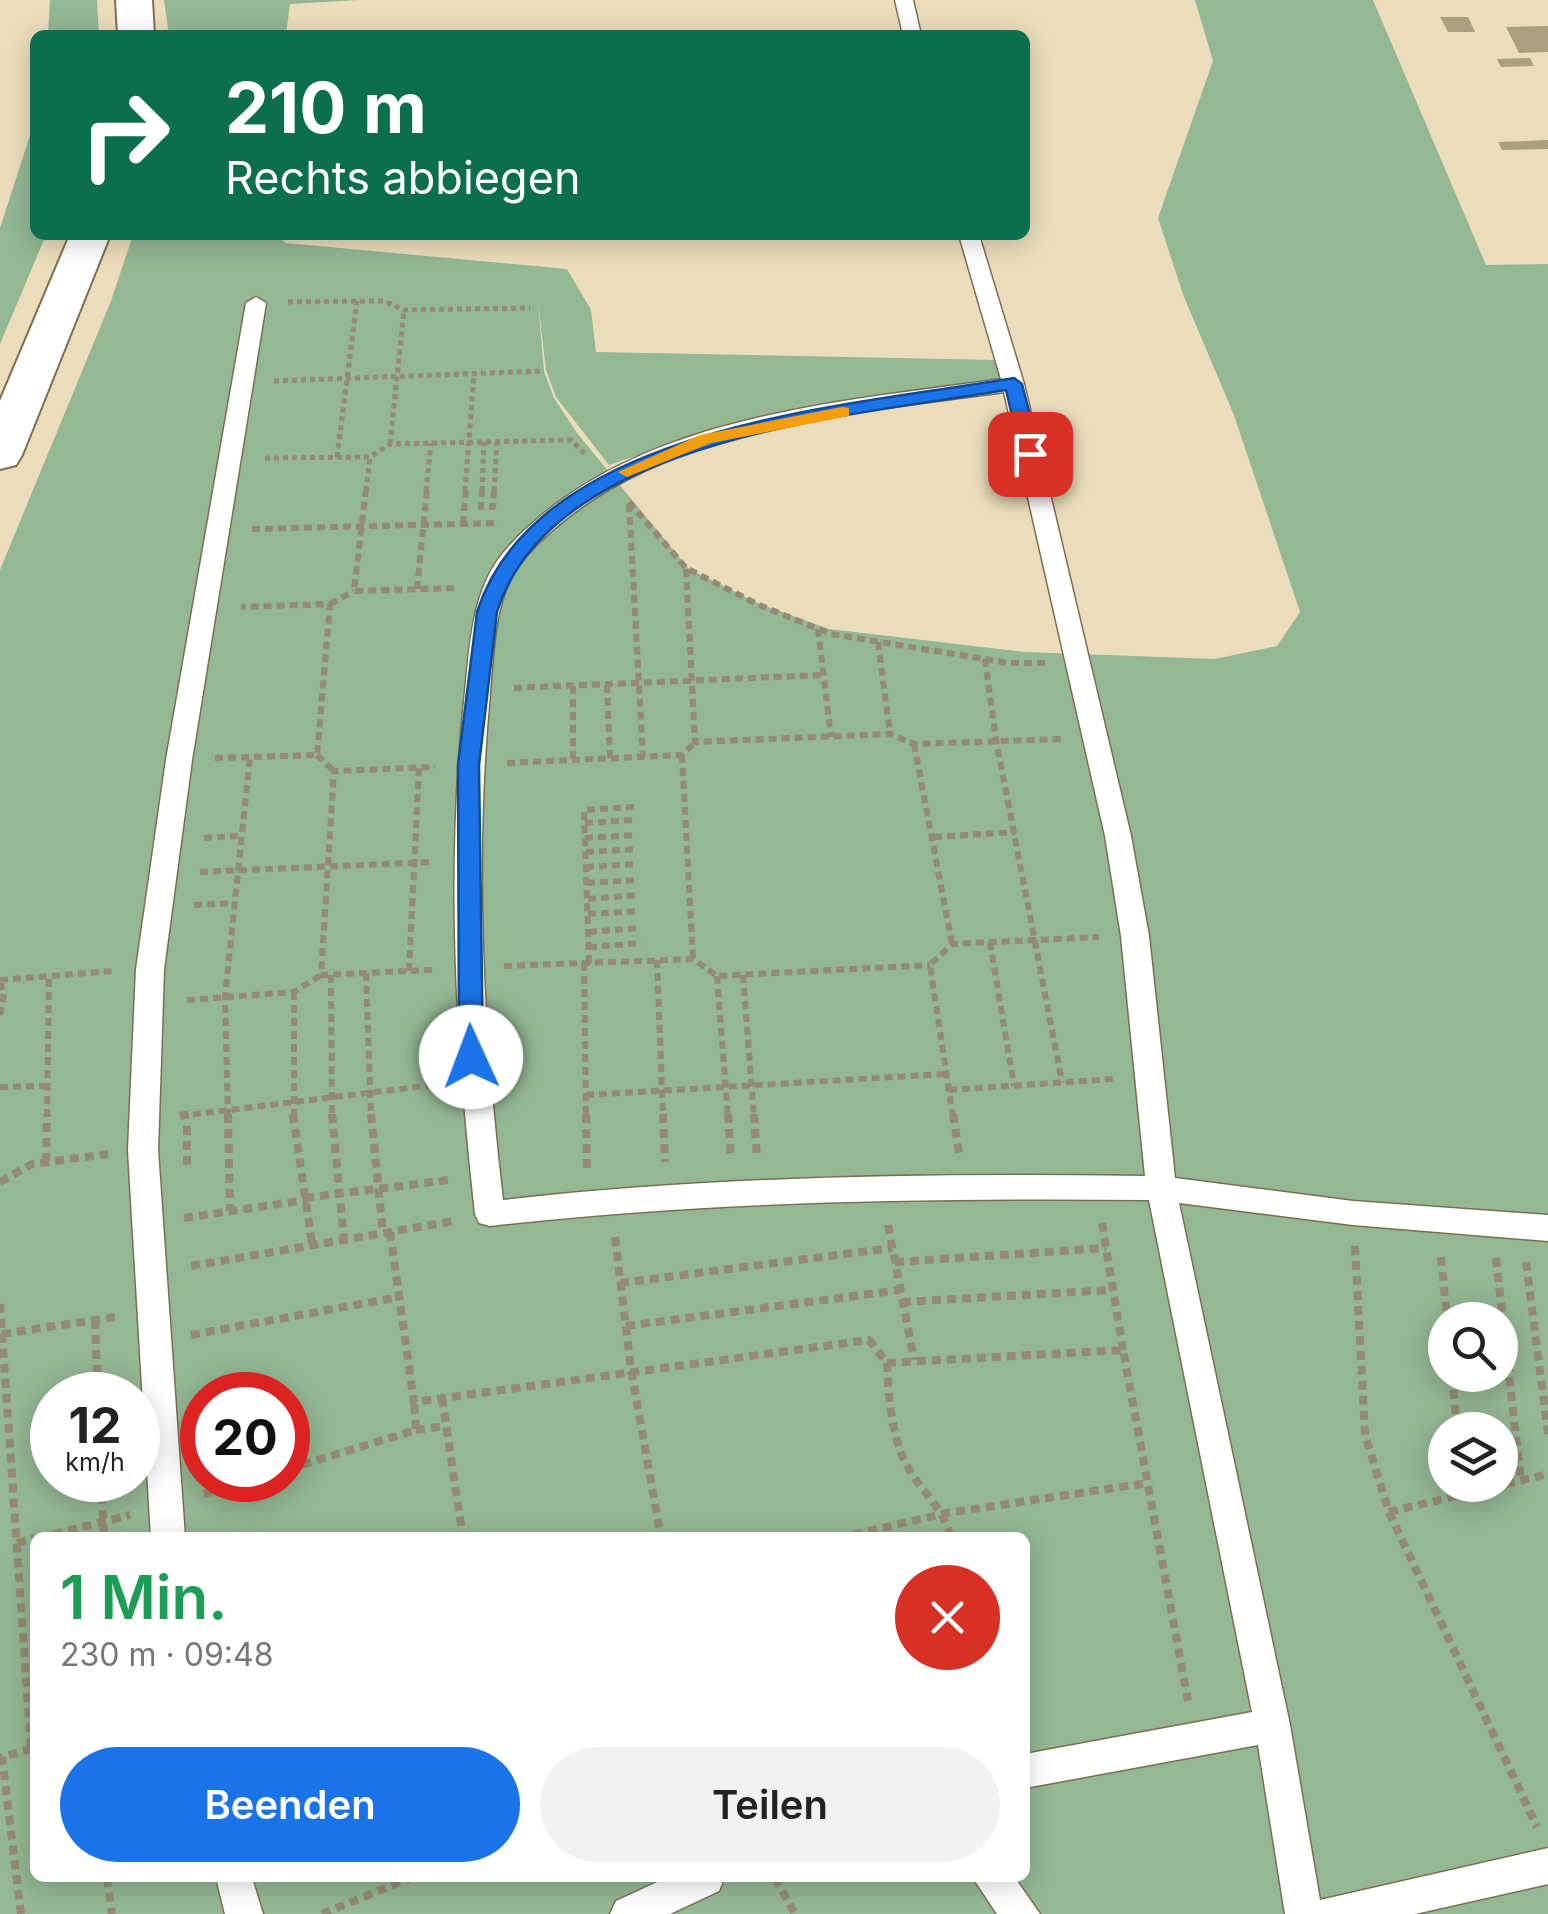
<!DOCTYPE html>
<html lang="de">
<meta charset="utf-8">
<style>
body{margin:0;font-family:Inter,sans-serif;background:#f2f2f2;color:#222;height:100vh;display:flex;flex-direction:column;font-size:38px;white-space:nowrap}
*{box-sizing:border-box;margin:0}
p{font-size:32px;color:#767676}
.icon{flex:none;width:55px;height:55px;fill:none;stroke:currentColor;stroke-width:2;stroke-linecap:round;stroke-linejoin:round}
.map{position:relative;flex:1;overflow:hidden}
.sheet{position:absolute;left:30px;top:1532px;width:1000px;height:350px;display:flex;flex-direction:column;background:#fff;border-radius:15px;box-shadow:0 5px 25px #0003}
.sheet>*{flex:none}
.guide{position:absolute;left:30px;top:30px;width:1000px;height:210px;border-radius:15px;box-shadow:0 5px 25px #0003;background:#0b6e4f;color:#fff;overflow:hidden}
.fabs{position:absolute;left:1428px;top:1302px;display:grid;gap:20px}
.fabs a{display:grid;place-items:center;width:90px;height:90px;border-radius:50%;background:#fff;box-shadow:0 5px 25px #0003;font-size:50px}
.speed{position:absolute;left:30px;top:1372px;display:flex;gap:20px;font-size:50px;font-weight:700;text-align:center}
.speed>*{display:grid;place-content:center;width:130px;height:130px;border-radius:50%;background:#fff;box-shadow:0 5px 25px #0003;line-height:1}
.speed small{font-size:25px;font-weight:400}
.speed .limit{border:15px solid #d22;background:#fff;color:#111}
.pin{position:absolute;display:grid;place-items:center;width:85px;height:85px;color:#fff;margin:-42px;border-radius:20px;box-shadow:0 5px 15px #0006}
.me{position:absolute;width:110px;margin:-55px;rotate:358deg;stroke-linejoin:round;filter:drop-shadow(0 0 8px #0008)}
.turn{display:flex;align-items:center;gap:35px;height:210px;padding:0 30px;font-size:45px}
.turn .icon{width:130px;height:130px;stroke-width:2.5}
.turn b{display:block;font-size:70px;line-height:85px}
.round{display:grid;place-items:center;flex:none;width:105px;height:105px;border-radius:52px;background:#f2f2f2}
.headline{display:flex;align-items:center;justify-content:space-between;height:170px;padding:0 30px}
h1{font-size:60px;font-weight:600;line-height:75px;color:#1e9e55}
.action{display:flex;gap:20px;margin-top:auto;padding:20px 30px}
.action a{flex:1;height:115px;border-radius:60px;background:#1a73e8;color:#fff;font-size:40px;font-weight:600;line-height:115px;text-align:center}
.action a+a{background:#f2f2f2;color:#222}
.map>svg:first-child{display:block}
</style>
<div class="map">
<svg width="1548" height="1914" viewBox="0 0 1548 1914">
<rect width="100%" height="100%" fill="#ebddbb"/>
<path fill="#94b794" fill-rule="evenodd" d="M 50,0 L 97,0 L 99,35 L 48,35 Z
M 164,0 L 358,0 L 290,4 L 286,35 L 169,35 Z
M 1195,0 L 1373,0 L 1486,265 L 1548,264 L 1548,1914 L 0,1914 L 0,570 L 111,301 L 133,235 L 275,235 L 286,243 L 567,269 L 591,310 L 596,352 L 995,360 L 1001,381 L 830,404 L 717,428 L 609,465 L 556,397 L 546,370 L 538,302 L 544,371 L 554,398 L 577,433 L 689,569 L 760,604 L 829,629 L 1025,652 L 1215,659 L 1277,646 L 1300,612 L 1234,415 L 1184,297 L 1158,218 L 1213,61 ZM 1445,1320 L 1500,1320 L 1500,1375 L 1445,1375 ZM 52,1395 L 138,1395 L 138,1480 L 52,1480 ZM 202,1395 L 288,1395 L 288,1480 L 202,1480 ZM 1445,1430 L 1500,1430 L 1500,1485 L 1445,1485 ZM 35,1538 L 1025,1538 L 1025,1878 L 35,1878 Z
M 35,120 L 35,235 L 46,235 L 0,344 L 0,228 Z"/>
<path fill="#ac9f7f" d="M 1440,17 L 1468,17 L 1475,32 L 1448,32 Z
M 1548,26 L 1548,52 L 1519,53 L 1506,27 Z
M 1530,58 L 1534,66 L 1501,67 L 1497,59 Z
M 1548,140 L 1548,149 L 1502,150 L 1498,142 Z"/>
<g fill="none" stroke-linecap="round" stroke-linejoin="round">
<g stroke="#7c6f50" stroke-width="3">
<path id="service" d="M 895,0 L 913,0 L 921,35 L 903,35 Z
M 959,235 L 979,235 L 1024,384 L 1131,836 L 1149,936 L 1175,1178 L 1353,1201 L 1548,1215 L 1548,1241 L 1353,1225 L 1179,1203 L 1290,1725 L 1320,1900 L 1548,1848 L 1548,1884 L 1415,1914 L 1285,1914 L 1258,1745 L 1025,1788 L 1025,1754 L 1252,1712 L 1149,1200 C 929,1198 708,1201 490,1226 L 479,1223 L 475,1214 C 456,1043 446,873 464,702 C 470,648 470,586 510,545 C 632,415 835,403 1001,379 ZM 1004,392 L 1105,836 L 1121,936 L 1145,1176 C 931,1173 716,1176 503,1200 C 483,1031 474,863 490,693 C 494,648 494,591 526,556 C 644,427 841,415 1004,392 Z
M 256,297 L 266,303 L 192,760 L 164,969 L 158,1150 L 185,1538 L 151,1538 L 128,1150 L 136,969 L 166,760 L 246,303 Z
M 216,1878 L 252,1878 L 263,1914 L 225,1914 Z
M 666,1878 L 724,1878 L 719,1891 L 670,1914 L 610,1914 L 616,1901 Z
M 973,1878 L 1015,1878 L 1040,1914 L 997,1914 Z"/>
</g>
<g stroke="#7c6f50" stroke-width="4">
<path id="tertiary" d="M 116,0 L 152,0 L 154,35 L 118,35 Z
M 70,235 L 110,235 L 22,455 L 16,465 L 0,469 L 0,401 Z"/>
</g>
<path stroke="#958a72" stroke-width="5" stroke-dasharray="5 4" stroke-linecap="butt" d="M 288,302 L 384,301 L 404,310 L 530,308
M 274,381 L 544,371
M 390,444 L 404,310
M 337,457 L 357,301
M 265,458 L 370,457 L 390,444 L 571,440 L 587,456
M 366,491 L 370,457
M 426,491 L 431,443
M 465,491 L 474,374
M 482,491 L 484,442
M 494,491 L 497,441"/>
<path stroke="#958a72" stroke-width="6" stroke-dasharray="8 5" stroke-linecap="butt" d="M 366,489 L 354,591 L 458,588
M 482,489 L 481,507 L 493,507 L 494,489
M 629,502 L 686,568 L 759,605 L 831,634 L 1009,663 L 1045,663
M 629,504 L 643,757
M 463,524 L 466,489
M 252,529 L 499,523
M 686,569 L 695,742 L 890,734 L 914,744 L 1062,739
M 417,589 L 427,489
M 330,604 L 354,591
M 818,629 L 831,737
M 878,642 L 890,734
M 985,659 L 996,740 L 1062,1082
M 607,685 L 610,759
M 573,686 L 573,760
M 514,688 L 823,675
M 914,744 L 952,944
M 317,755 L 334,771
M 682,755 L 693,959
M 215,758 L 317,755 L 330,604 L 241,607
M 507,763 L 682,755 L 695,742
M 585,823 L 634,820
M 934,837 L 1015,832
M 204,838 L 240,836
M 585,838 L 635,835
M 586,852 L 636,849
M 586,867 L 636,864
M 200,872 L 432,862
M 587,883 L 638,880
M 588,899 L 639,895
M 194,905 L 233,903
M 588,914 L 639,911
M 589,932 L 639,928
M 990,942 L 1014,1086
M 589,947 L 641,943
M 657,960 L 663,1117
M 584,963 L 586,1117
M 589,963 L 584,810 L 634,807
M 504,966 L 693,959 L 717,976 L 930,965
M 432,970 L 321,975 L 334,771 L 435,767
M 409,971 L 419,767
M 366,973 L 371,1117
M 331,975 L 332,1117
M 743,975 L 754,1117
M 717,976 L 728,1117
M 0,980 L 114,971
M 0,982 L 4,994 L 0,1015
M 187,1000 L 294,992 L 321,975
M 0,1087 L 47,1086
M 949,1090 L 1113,1079
M 586,1095 L 946,1074
M 180,1116 L 441,1084
M 47,1117 L 49,977
M 228,1117 L 225,997 L 250,757
M 294,1117 L 294,992
M 953,1117 L 930,965 L 952,944 L 1099,937"/>
<path stroke="#958a72" stroke-width="8" stroke-dasharray="9 6" stroke-linecap="butt" d="M 228,1114 L 230,1211
M 293,1114 L 312,1244
M 332,1114 L 344,1239
M 371,1114 L 383,1233
M 586,1114 L 587,1172
M 663,1114 L 665,1162
M 728,1114 L 731,1159
M 754,1114 L 757,1159
M 953,1114 L 959,1153
M 180,1116 L 193,1114
M 187,1126 L 187,1168
M 46,1162 L 47,1114
M 0,1182 L 32,1164 L 108,1154
M 305,1198 L 448,1180
M 184,1218 L 306,1200
M 1102,1223 L 1123,1350
M 888,1225 L 914,1360
M 390,1232 L 414,1402 L 869,1340 L 887,1363 L 1123,1350 L 1188,1701
M 615,1237 L 631,1369 L 661,1538
M 1355,1246 L 1365,1435 L 1389,1512 L 1537,1827
M 1441,1257 L 1447,1320
M 1496,1258 L 1521,1481
M 895,1262 L 1106,1248
M 1526,1262 L 1548,1434
M 191,1266 L 454,1221
M 620,1283 L 892,1248
M 902,1302 L 1112,1290
M 0,1304 L 31,1749 L 35,1748
M 95,1320 L 98,1395
M 626,1326 L 900,1290
M 2,1334 L 115,1317
M 191,1335 L 399,1297
M 887,1363 C 889,1398 891,1440 910,1471 C 925,1495 944,1509 951,1538
M 1452,1375 L 1457,1430
M 442,1398 L 463,1538
M 416,1430 L 445,1426
M 288,1469 L 416,1430 L 414,1402
M 101,1480 L 104,1538
M 204,1494 L 250,1480
M 1389,1512 L 1548,1474
M 39,1538 L 130,1515
M 839,1538 L 947,1513 L 1147,1483
M 17,1543 L 35,1538
M 107,1878 L 112,1914
M 775,1878 L 795,1914
M 21,1914 L 2,1757 L 31,1749
M 322,1914 L 410,1878"/>
<use href="#service" fill="#fff" fill-rule="evenodd"/>
<use href="#tertiary" fill="#fff" fill-rule="evenodd"/>
</g>
<path fill="#1a73e8" stroke="#114b97" stroke-width="2.5" d="M 1014,378 L 1022,384 L 1040,454 L 1037,458 L 1024,458 L 1021,454 L 1006,390 C 854,416 551,437 497,612 L 479,765 L 483,1057 L 480,1064 L 463,1064 L 459,1057 L 458,765 L 477,612 C 537,425 850,406 1014,378 Z"/>
<path fill="#f59e0b" d="M 842,407 L 849,408 L 849,416 L 711,443 L 627,477 L 618,472 L 700,435 Z"/>
</svg>
<div class="fabs">
<a><svg class="icon" aria-label="search" viewBox="0 0 24 24"><circle cx="10" cy="10" r="6"/><path d="M15 15l6 6"/></svg></a>
<a><svg class="icon" aria-label="layers" viewBox="0 0 24 24"><path d="M12 4l9 5-9 5-9-5zM3 14l9 5 9-5"/></svg></a>
</div>
<div class="speed"><div>12<small>km/h</small></div><div class="limit">20</div></div>
<div class="pin" style="left:1030px;top:454px;background:#d93025"><svg class="icon" aria-label="arrive" viewBox="0 0 24 24"><path d="M6 21V4h12l-3 4 3 4H6"/></svg></div>
<svg class="me" style="left:471px;top:1057px" viewBox="-20 -20 40 40"><circle r="19" fill="#fff"/><path d="M0-13L10 11 0 6-10 11z" fill="#1a73e8"/></svg>
<div class="guide">
<div class="turn"><svg class="icon" aria-label="right" viewBox="0 0 24 24"><path d="M7 20v-9h11M14 6l5 5-5 5"/></svg><div><b>210 m</b>Rechts abbiegen</div></div>
</div>
<section class="sheet">
<div class="headline"><div><h1>1 Min.</h1><p>230 m · 09:48</p></div><a class="round" style="background:#d93025;color:#fff"><svg class="icon" aria-label="close" viewBox="0 0 24 24"><path d="M6 6l12 12M18 6L6 18"/></svg></a></div>
<div class="action"><a>Beenden</a><a>Teilen</a></div>
</section>
</div>
